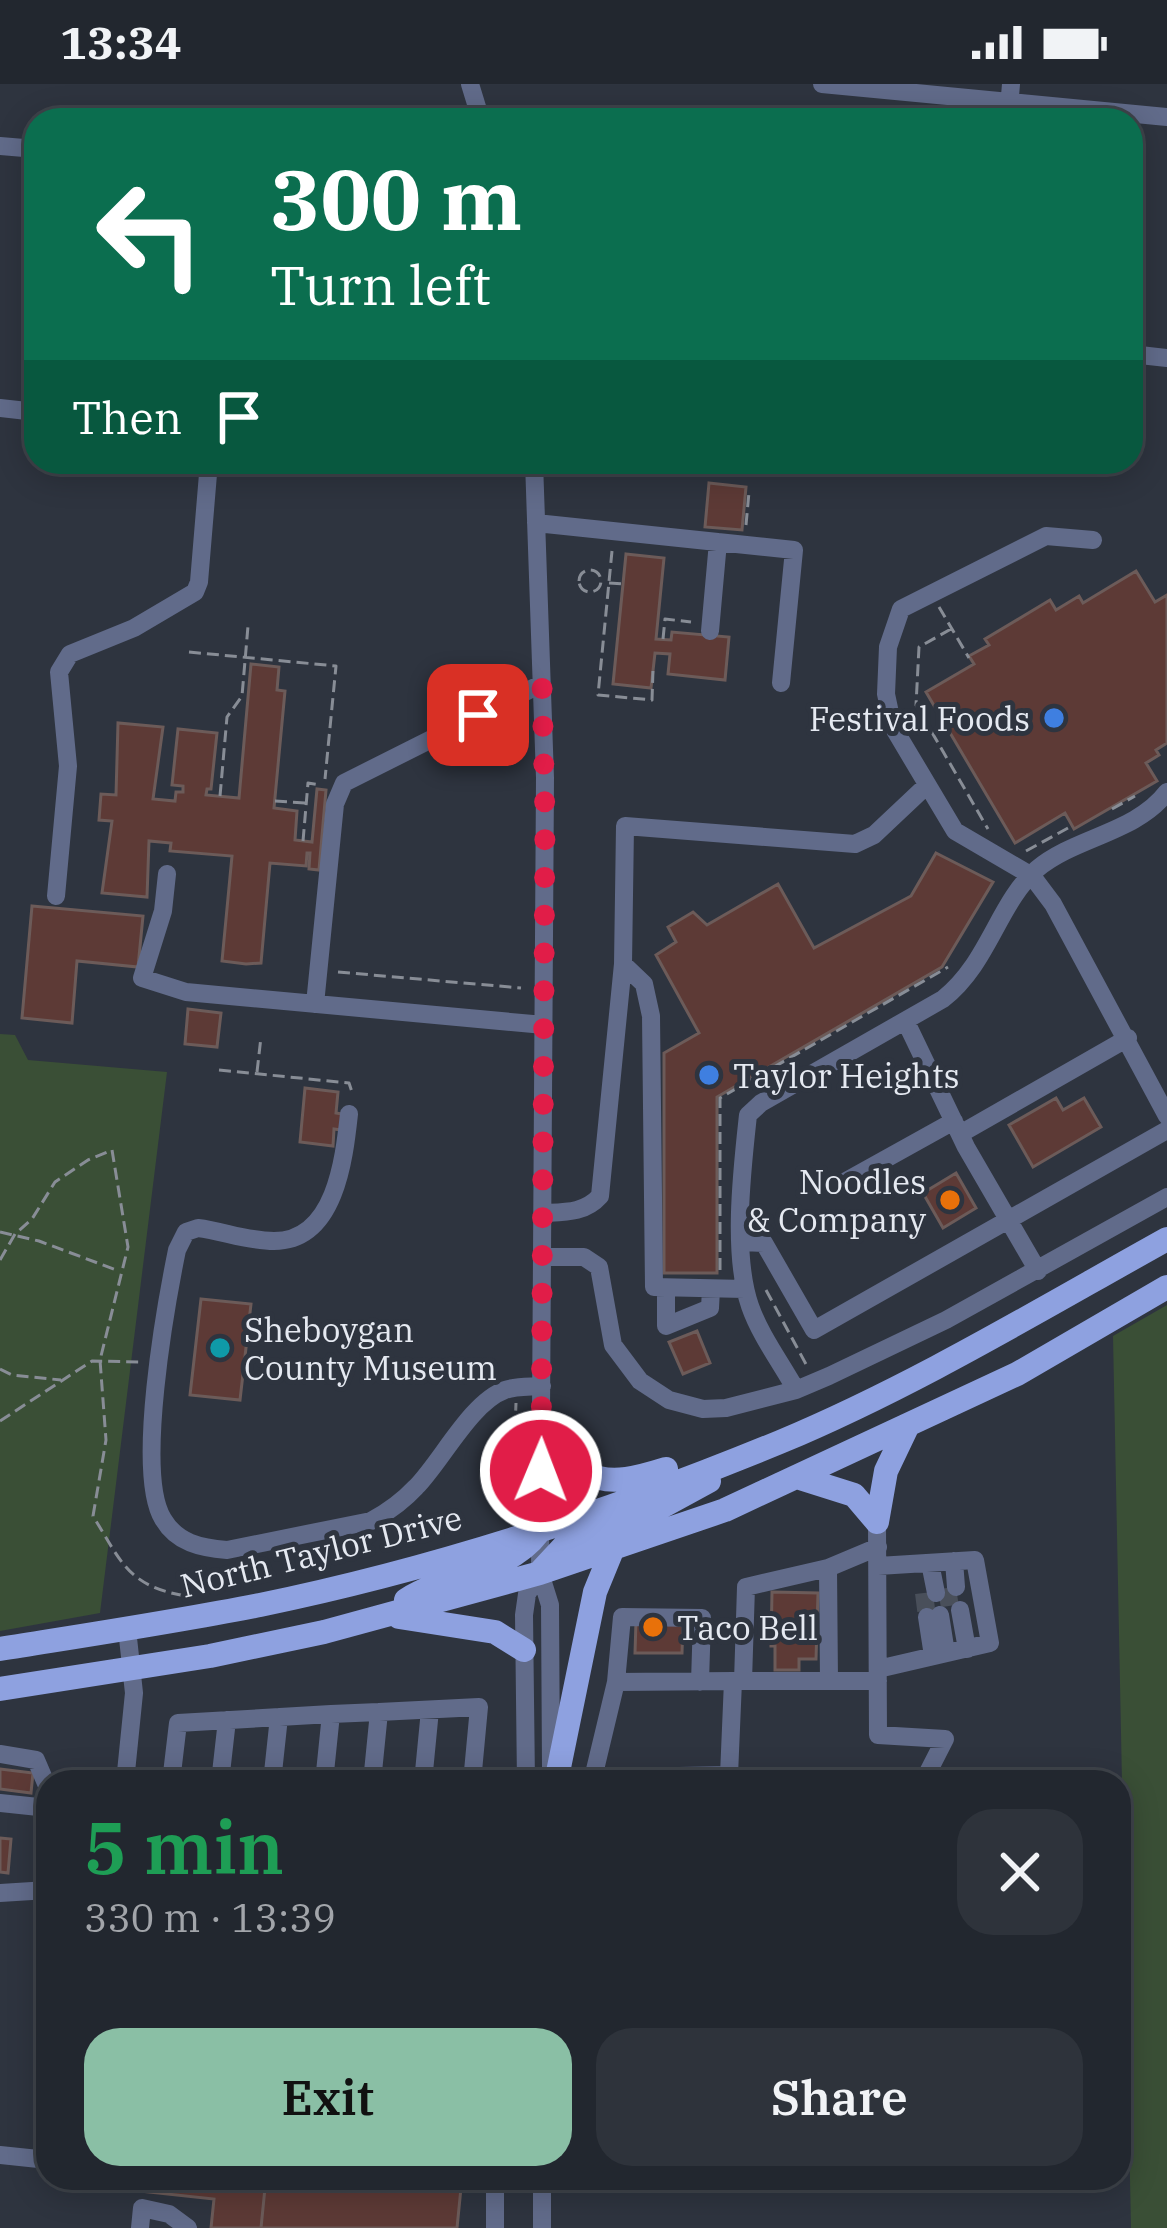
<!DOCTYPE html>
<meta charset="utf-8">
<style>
body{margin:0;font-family:"IBM Plex Serif",serif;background:#2e333b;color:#f1f3f6;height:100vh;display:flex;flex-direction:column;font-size:45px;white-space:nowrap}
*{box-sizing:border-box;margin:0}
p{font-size:39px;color:#a2a5aa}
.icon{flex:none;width:66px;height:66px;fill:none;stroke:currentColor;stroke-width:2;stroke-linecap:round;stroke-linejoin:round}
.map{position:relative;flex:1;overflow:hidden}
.side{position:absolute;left:36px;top:1686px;width:1095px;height:420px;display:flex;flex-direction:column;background:#22272f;border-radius:36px;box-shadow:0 6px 30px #0003,0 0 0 3px #3f444b}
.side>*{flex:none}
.banner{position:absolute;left:24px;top:24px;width:1119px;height:366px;border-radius:36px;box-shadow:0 6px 30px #0003,0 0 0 3px #3f444b;background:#0b6e4f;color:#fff;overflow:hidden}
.pin{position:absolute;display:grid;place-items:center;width:102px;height:102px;color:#fff;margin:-51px;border-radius:24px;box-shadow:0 6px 18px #0006}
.me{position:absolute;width:132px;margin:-66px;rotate:1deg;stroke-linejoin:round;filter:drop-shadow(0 0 9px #0008)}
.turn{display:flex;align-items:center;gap:42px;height:252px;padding:0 48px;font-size:54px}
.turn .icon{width:156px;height:156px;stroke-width:2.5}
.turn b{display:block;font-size:84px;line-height:102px}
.then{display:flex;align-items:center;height:114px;padding:0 48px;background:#0003;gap:24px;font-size:45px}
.round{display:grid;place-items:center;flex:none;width:126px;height:126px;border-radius:36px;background:#2e333b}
.overview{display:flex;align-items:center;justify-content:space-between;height:204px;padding:0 48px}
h1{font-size:72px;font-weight:600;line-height:90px;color:#1e9e55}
.button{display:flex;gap:24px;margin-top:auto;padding:24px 48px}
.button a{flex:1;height:138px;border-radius:36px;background:#8abfa5;color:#111;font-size:48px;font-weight:600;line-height:138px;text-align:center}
.button a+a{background:#2e333b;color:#f1f3f6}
.status{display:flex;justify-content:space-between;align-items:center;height:84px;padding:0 60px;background:#22272f;direction:ltr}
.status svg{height:33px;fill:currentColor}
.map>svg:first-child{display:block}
</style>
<div class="status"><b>13:34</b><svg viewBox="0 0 49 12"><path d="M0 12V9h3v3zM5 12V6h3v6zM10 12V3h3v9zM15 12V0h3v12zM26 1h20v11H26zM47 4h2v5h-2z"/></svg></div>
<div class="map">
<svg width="1167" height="2144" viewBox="0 0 1167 2144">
<rect width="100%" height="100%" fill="#2e343f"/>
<path fill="#3a4f36" d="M 0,950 L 15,951 L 28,976 L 167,988 L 100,1529 L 0,1547 Z
M 1167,1221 L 1167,2144 L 1131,2144 L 1113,1252 Z"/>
<path fill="#5d3a36" stroke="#6c5b59" stroke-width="3" d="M 709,399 L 746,403 L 742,446 L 705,443 Z
M 626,470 L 664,474 L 656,555 L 671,556 L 672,548 L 729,553 L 725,596 L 668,590 L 670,570 L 655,569 L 651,604 L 613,600 Z
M 1136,487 L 1155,518 L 1167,511 L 1167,659 L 1156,666 L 1159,671 L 1146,679 L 1157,697 L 1074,745 L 1065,729 L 1015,759 L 926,608 L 974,580 L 969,572 L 989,561 L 985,555 L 1050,516 L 1056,526 L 1079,512 L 1083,519 Z
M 251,580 L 279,583 L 277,606 L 285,607 L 274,724 L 297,727 L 295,756 L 312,758 L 317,705 L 326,706 L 319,786 L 309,785 L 310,769 L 307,769 L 306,782 L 270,779 L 261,879 L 246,880 L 222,877 L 232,772 L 170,767 L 171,759 L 149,757 L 147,813 L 102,809 L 112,737 L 99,736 L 101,710 L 116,711 L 118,639 L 163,643 L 153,715 L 175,717 L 176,708 L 183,708 L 183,702 L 172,701 L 178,645 L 217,649 L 211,705 L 207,705 L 206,711 L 239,714 Z
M 936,769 L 993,798 L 942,883 L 717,1013 L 717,1189 L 664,1189 L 664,969 L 699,949 L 656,871 L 676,858 L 668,843 L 693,828 L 707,841 L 778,800 L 814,864 L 911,812 Z
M 32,822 L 143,832 L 138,883 L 77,877 L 72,939 L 22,934 Z
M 188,925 L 221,929 L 217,963 L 185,960 Z
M 305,1004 L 338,1008 L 336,1029 L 342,1030 L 341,1046 L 334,1045 L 333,1062 L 300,1058 Z
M 1056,1014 L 1063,1026 L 1084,1014 L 1101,1043 L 1033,1083 L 1009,1041 Z
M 956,1089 L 976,1124 L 943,1144 L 923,1109 Z
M 201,1215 L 251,1220 L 240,1316 L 190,1311 Z
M 697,1247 L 710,1279 L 683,1290 L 669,1258 Z
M 772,1508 L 818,1509 L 816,1575 L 799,1575 L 799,1586 L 775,1586 L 775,1562 L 771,1562 Z
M 636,1537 L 683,1537 L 682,1569 L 635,1569 Z
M 0,1685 L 33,1689 L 31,1709 L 0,1705 Z
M 0,1754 L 11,1755 L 8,1789 L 0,1788 Z
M 103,2094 L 266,2094 L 261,2144 L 211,2144 L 214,2115 L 102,2103 Z
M 266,2094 L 462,2094 L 457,2144 L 261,2144 Z
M 582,2094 L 852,2094 L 852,2104 L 582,2102 Z"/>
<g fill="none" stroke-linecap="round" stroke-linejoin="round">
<path stroke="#494f5a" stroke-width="18" stroke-dasharray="18 9" stroke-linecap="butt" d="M 947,1504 L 951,1530
M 924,1509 L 927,1533"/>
<path stroke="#888d96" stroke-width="3" stroke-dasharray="12 6" stroke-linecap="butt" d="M 746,441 L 749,408
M 612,467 L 598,611 L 652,616 L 653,586
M579 497a11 11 0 1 1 22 0a11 11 0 1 1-22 0Z
M 609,499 L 623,500
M 939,523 L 969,574
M 951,545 L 919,563 L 916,621 L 988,745
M 663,555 L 665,535 L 691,538
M 189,568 L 336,582 L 325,695
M 220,712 L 227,633 L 242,612 L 248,542
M 275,717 L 305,719
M 1112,725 L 1135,712
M 303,757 L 308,699 L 321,701
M 1026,767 L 1068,744
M 338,888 L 521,904
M 219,986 L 349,999 L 353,1011
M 257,988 L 261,953
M 0,1148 L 39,1157 L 119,1187
M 0,1176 L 15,1150 L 32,1135 L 55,1098 L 88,1076 L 112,1066 L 128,1163 L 100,1276 L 106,1356 L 93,1432 C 122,1479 128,1502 186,1512
M 720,1186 L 720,1014 L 948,883
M 766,1206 L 807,1282
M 0,1285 L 12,1291 L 61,1296
M 0,1337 L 92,1277 L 141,1278
M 502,1433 L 513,1396 L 516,1319"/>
<path stroke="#616b8a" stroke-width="18" d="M 470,0 L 481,36
M 822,0 L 1167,33
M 1008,36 L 1011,0
M 0,62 L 36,65
M 1131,270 L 1167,274
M 0,324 L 36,328
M 534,378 L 545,694 L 540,1489 L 550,1521 L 551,1685
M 536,439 L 794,466 L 781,599
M 1093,456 L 1046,452 L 901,525 L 888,563 L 886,610 L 893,643 L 955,747 L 1032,792 L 1053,820 L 1167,1032
M 710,547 L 718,458
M 167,790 L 163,827 L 142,894 L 186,908 L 544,941
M 56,812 L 68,682 L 59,588 L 70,570 L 134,544 L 195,508 L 199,498 L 209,378
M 623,880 L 625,742 L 855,760 L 874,751 L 926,702
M 315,920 L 335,720 L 344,699 L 541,600
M 906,938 L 966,1063 L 1038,1187
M 349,1030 C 344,1076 335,1157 274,1157 C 247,1157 223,1147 198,1144 L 186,1148 L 177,1166 C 166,1220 135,1390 163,1435 C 177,1459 201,1464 227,1466 L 371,1437 C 388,1428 402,1418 416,1403 C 441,1378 471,1318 505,1306 C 516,1302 530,1303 542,1302
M 960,1050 L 1128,954
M 837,1102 L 954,1037
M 544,1129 C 565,1128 585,1129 600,1112 L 623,880 L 644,900 L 651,932 L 654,1203 L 745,1205
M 742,1158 L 764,1159 L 814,1246 L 1167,1046
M 543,1173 L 584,1173 L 599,1183 L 613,1261 L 640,1297 L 669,1316 L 703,1325 L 726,1324 L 796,1306 L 829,1292 L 946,1236 L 1167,1113
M 666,1204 L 666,1242 L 710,1224 L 711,1205
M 796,1306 C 781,1279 760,1251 750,1222 C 732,1170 742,1086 748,1031 L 761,1019 L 943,915 C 989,879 998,819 1037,785 C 1075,753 1136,749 1167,708
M 877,1438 L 878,1651 L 945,1655 L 923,1698
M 954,1477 L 956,1503
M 930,1479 L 936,1509
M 878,1482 L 975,1476 L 990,1559 L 878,1585
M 828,1484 L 829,1597
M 960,1526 L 967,1565
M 940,1531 L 946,1569
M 927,1533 L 933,1572
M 743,1597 L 746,1503 L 828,1484 L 878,1463
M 616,1598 L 622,1533 L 702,1534 L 700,1598
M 331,1630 L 379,1628
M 0,1670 L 36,1676 L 48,1704
M 729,1691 L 733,1597 L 878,1597
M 629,1693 L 729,1691 L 729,1698
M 593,1694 L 616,1598 L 733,1597
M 125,1698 L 134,1609 L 127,1545
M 171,1698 L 178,1639 L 331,1630 L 324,1698
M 220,1698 L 227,1636
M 272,1698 L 279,1633
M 372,1698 L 379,1628 L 479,1623 L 472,1698
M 423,1698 L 430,1626
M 526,1698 L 524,1531 L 527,1510 L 540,1489
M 0,1719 L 48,1724
M 0,1809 L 48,1806
M 0,2071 L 48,2076
M 495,2094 L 495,2144
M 542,2094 L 542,2144
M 140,2144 L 142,2124 L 169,2130 L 188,2144"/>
<path stroke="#8ea1e0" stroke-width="24" d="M 542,1354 C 592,1397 599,1406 666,1385
M 797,1393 L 854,1411 L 877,1438
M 877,1438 L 886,1387 L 908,1341
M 541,1487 L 568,1458 L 665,1421 L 709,1397
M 406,1516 C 448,1489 507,1490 538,1449
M 399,1533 L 495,1548 L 524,1566
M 0,1565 C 87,1551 174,1538 260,1521 C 435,1485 615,1426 780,1358 C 914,1302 1041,1225 1167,1155
M 0,1605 L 210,1572 L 324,1548 L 540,1489 L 725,1426 L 1017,1290 L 1167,1203
M 556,1698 L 595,1508 L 613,1464"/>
</g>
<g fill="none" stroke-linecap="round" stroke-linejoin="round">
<path stroke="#e11d48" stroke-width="21" stroke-dasharray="0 37.8" d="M 478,631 L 542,600 L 545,735 L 541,1387"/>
</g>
<g fill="#3f7fe0" stroke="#2e343f" stroke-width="4.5">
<circle cx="1054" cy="634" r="12"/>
<circle cx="709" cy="991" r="12"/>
</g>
<g fill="#e8710a" stroke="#2e343f" stroke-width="4.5">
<circle cx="950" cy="1116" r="12"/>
<circle cx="653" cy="1543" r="12"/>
</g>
<circle fill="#0f9aa8" stroke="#2e343f" stroke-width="4.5" cx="220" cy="1264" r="12"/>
<g text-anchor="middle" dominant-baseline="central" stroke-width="10" stroke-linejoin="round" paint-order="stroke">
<g font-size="33" fill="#e5e9f1" stroke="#2e343f" text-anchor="start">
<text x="1030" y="634" text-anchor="end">Festival Foods</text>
<text x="733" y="991">Taylor Heights</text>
<text x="926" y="1097" text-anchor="end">Noodles<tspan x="926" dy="38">&amp; Company</tspan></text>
<text x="244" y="1245">Sheboygan<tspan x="244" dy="38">County Museum</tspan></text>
<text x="677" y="1543">Taco Bell</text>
</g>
<g font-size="33" fill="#e5e9f1" stroke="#2e343f">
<text transform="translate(321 1467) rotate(-14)">North Taylor Drive</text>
</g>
</g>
</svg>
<div class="pin" style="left:478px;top:631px;background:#d93025"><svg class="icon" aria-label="arrive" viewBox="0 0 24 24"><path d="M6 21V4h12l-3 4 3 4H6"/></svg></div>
<svg class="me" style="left:541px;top:1387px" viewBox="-20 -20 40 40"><circle r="17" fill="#e11d48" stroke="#fff" stroke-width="3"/><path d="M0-11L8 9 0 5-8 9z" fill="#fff"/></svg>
<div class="banner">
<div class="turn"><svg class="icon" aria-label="left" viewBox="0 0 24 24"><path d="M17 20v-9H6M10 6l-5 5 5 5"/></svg><div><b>300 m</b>Turn left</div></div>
<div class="then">Then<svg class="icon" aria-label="arrive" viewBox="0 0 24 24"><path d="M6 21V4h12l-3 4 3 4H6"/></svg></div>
</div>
<section class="side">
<div class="overview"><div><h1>5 min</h1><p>330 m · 13:39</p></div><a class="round"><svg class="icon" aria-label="close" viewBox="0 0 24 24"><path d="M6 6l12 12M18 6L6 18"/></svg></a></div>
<div class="button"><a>Exit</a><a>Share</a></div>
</section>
</div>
